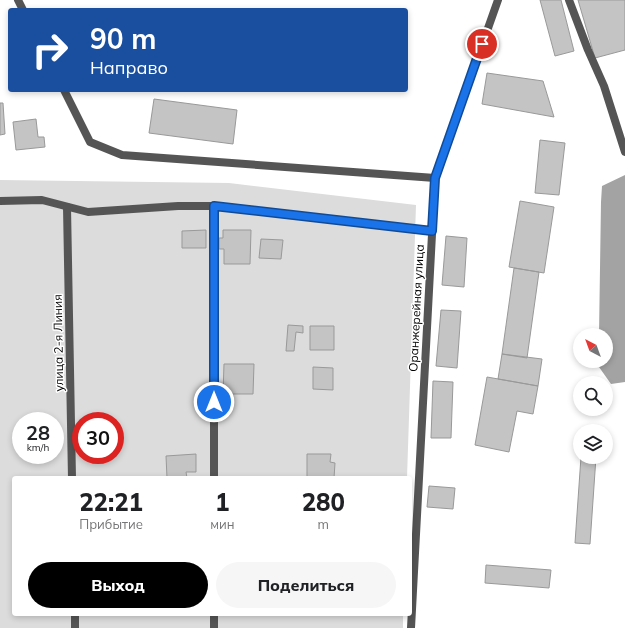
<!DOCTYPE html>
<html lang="ru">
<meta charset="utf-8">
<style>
body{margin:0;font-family:Mulish,sans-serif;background:#f6f6f6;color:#202124;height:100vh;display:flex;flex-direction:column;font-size:15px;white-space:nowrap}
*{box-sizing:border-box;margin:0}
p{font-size:13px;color:#757577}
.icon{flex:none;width:22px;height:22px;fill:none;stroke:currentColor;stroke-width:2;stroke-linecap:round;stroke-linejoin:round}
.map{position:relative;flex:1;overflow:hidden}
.drawer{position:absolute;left:12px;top:476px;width:400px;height:140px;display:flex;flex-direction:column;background:#fff;border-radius:4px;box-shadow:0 2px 6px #0003}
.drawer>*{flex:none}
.guide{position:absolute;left:8px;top:8px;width:400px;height:84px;border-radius:4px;box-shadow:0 2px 6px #0003;background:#1a4fa0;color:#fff;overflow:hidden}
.needle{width:26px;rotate:319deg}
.tools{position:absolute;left:573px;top:328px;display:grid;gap:8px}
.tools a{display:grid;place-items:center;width:40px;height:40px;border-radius:50%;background:#fff;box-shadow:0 2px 6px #0003;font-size:20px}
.speed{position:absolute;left:12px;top:412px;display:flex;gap:8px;font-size:20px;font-weight:700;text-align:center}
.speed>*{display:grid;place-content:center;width:52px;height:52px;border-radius:50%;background:#fff;box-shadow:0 2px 6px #0003;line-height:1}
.speed small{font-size:10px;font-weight:400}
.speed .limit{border:6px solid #d22;background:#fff;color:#111}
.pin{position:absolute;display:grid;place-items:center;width:34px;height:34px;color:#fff;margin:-17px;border:2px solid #fff;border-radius:50%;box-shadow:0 1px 4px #0007}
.me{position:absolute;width:44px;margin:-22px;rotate:0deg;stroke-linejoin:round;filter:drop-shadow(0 0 3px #0008)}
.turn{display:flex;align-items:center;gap:14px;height:84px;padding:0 16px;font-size:18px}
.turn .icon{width:52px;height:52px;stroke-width:2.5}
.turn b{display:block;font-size:28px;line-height:34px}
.eta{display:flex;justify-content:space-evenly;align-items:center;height:68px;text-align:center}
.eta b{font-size:24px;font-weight:800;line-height:28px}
.primary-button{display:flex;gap:8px;margin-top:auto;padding:8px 16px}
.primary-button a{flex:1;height:46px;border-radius:24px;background:#000;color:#fff;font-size:16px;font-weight:800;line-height:46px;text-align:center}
.primary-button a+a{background:#f6f6f6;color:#202124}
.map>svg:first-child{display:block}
</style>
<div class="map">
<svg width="625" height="628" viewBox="0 0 625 628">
<rect width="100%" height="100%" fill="#fff"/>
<path fill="#dcdcdc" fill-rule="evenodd" d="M 0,180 L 229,183 L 416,205 L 407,478 L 14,478 L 14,614 L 403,614 L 403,628 L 0,628 ZM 21,421 L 55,421 L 55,455 L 21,455 ZM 81,421 L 115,421 L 115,455 L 81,455 Z"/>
<path fill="#a3a3a3" d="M 625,175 L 625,382 L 611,384 L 599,367 L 599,361 L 606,361 L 606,335 L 599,335 L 601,202 L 602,186 Z"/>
<path fill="#c4c4c4" stroke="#999" d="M 540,0 L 561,0 L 574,51 L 555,56 Z
M 578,0 L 625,0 L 625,50 L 595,58 Z
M 487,73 L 543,81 L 554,117 L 482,104 Z
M 154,99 L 237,110 L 233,144 L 149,133 Z
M 0,103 L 3,103 L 5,134 L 0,135 Z
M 36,119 L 38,137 L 44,137 L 45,147 L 16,150 L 13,122 Z
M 540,140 L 565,143 L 559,195 L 535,193 Z
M 520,201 L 554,207 L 544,273 L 509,267 Z
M 206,230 L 206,248 L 182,248 L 182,231 Z
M 223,230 L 251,230 L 250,264 L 224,264 L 224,249 L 219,249 L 219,238 L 223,238 Z
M 446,236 L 467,238 L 464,287 L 442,285 Z
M 261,239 L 283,240 L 281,259 L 259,258 Z
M 514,268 L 539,272 L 527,358 L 502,354 Z
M 441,310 L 461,311 L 457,368 L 436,366 Z
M 288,325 L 303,326 L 303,333 L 296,332 L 294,351 L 286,351 Z
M 310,326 L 334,326 L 334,350 L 310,350 Z
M 502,354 L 542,359 L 538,386 L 498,379 Z
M 224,364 L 254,364 L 253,394 L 223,394 Z
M 313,367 L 333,368 L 333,390 L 313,389 Z
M 487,377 L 538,386 L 533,414 L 517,411 L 509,452 L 475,445 Z
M 433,381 L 453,382 L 451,438 L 431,438 Z
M 196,454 L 196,472 L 186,472 L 187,478 L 167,478 L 166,456 Z
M 307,454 L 331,454 L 330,462 L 335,463 L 334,478 L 307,478 Z
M 581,457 L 596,457 L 590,544 L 575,543 Z
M 429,486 L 455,488 L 453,509 L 427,507 Z
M 486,565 L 551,570 L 549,588 L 485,583 Z"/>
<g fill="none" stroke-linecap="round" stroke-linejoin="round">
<path stroke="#555" stroke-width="8" d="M 569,0 L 588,50 L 604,86 L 625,152
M 0,201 L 42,200 L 88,212 L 178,206 L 214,206 L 432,231"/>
<path stroke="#555" stroke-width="8" d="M 18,0 L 23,10
M 64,90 L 90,142 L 122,155 L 435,178
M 67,207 L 72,478
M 214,478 L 214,206
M 75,614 L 75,628
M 214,628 L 214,614
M 411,628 L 435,178 L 498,0"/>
</g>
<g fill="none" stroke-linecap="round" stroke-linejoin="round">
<g stroke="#114b97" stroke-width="10">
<path id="route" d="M 214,402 L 214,206 L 432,231 L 435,178 L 482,44"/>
</g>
<use href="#route" stroke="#1a73e8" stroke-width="7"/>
</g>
<g text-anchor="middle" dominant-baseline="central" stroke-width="3" stroke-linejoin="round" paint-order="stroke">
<g font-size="12" fill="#000" stroke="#fff">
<text transform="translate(416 308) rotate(-87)">Оранжерейная улица</text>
<text transform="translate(58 343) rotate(-91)">улица 2-я Линия</text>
</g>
</g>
</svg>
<div class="tools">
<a><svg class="needle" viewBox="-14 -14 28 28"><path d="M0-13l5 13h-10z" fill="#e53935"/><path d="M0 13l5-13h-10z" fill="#757577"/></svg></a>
<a><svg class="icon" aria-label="search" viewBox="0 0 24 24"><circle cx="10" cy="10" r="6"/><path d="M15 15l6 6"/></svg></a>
<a><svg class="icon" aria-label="layers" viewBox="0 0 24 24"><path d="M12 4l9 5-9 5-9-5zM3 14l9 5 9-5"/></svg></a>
</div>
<div class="speed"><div>28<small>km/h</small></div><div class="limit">30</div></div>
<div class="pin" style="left:482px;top:44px;background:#d93025"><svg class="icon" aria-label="arrive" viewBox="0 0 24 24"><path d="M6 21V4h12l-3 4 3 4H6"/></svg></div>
<svg class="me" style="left:214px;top:402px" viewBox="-20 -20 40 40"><circle r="17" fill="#1a73e8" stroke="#fff" stroke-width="3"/><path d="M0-11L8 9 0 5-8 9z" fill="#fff"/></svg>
<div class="guide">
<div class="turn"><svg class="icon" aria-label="right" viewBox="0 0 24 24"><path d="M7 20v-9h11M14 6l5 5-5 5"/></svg><div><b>90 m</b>Направо</div></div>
</div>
<section class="drawer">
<div class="eta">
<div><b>22:21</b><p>Прибытие</p></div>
<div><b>1</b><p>мин</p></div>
<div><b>280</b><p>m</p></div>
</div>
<div class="primary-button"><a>Выход</a><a>Поделиться</a></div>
</section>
</div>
